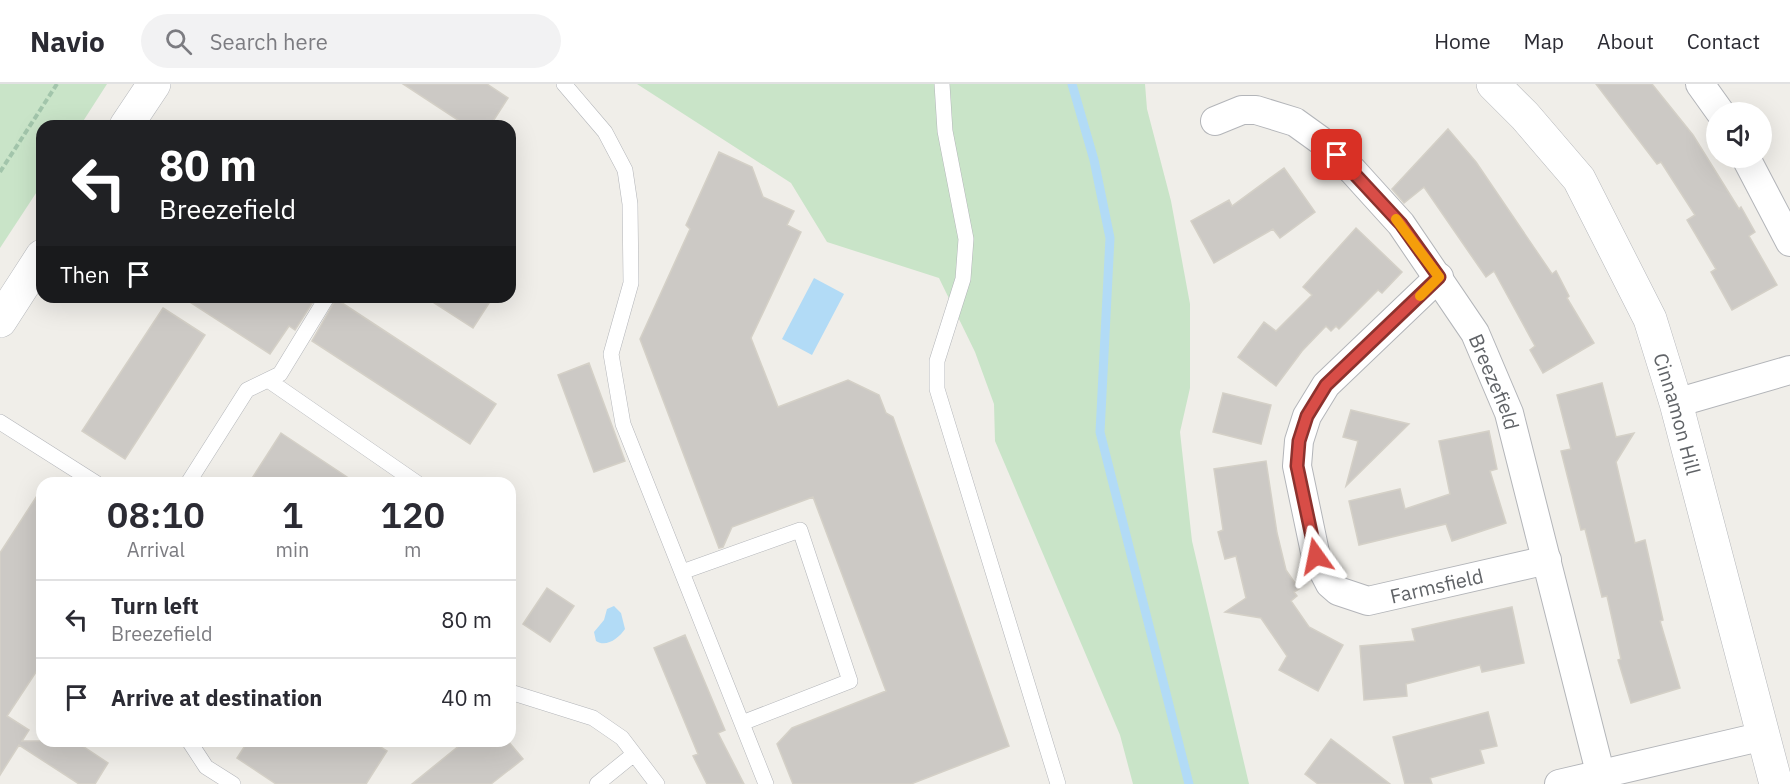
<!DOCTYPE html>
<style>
body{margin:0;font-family:"IBM Plex Sans",sans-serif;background:#f2f2f3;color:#2b2b33;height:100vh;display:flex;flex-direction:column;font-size:22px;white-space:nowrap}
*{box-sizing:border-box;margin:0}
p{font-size:20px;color:#7c7c81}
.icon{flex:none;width:33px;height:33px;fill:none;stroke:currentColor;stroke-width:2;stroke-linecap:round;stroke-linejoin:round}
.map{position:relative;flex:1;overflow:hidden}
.sheet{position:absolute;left:36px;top:393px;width:480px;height:270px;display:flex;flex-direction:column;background:#fff;border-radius:18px;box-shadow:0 6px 24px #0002}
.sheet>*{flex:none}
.guide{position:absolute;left:36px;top:36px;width:480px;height:183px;border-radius:18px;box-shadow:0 6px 24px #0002;background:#202124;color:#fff;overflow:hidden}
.fabs{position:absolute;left:1706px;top:18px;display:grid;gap:12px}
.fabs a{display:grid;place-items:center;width:66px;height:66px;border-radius:50%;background:#fff;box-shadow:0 6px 24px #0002;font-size:30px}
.pin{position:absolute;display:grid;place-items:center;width:51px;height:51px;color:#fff;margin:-26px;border-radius:12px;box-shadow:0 3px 9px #0006}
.me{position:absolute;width:66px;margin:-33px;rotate:348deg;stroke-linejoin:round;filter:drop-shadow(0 0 4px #0008)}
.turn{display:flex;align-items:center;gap:21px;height:126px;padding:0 24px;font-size:27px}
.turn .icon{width:78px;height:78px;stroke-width:2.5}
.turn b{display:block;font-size:42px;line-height:51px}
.then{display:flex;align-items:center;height:57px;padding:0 24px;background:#0003;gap:12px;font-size:22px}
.eta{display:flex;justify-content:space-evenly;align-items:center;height:102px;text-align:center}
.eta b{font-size:36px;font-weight:600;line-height:42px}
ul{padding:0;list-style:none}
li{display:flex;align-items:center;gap:18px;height:78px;padding:0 24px;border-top:2px solid #e1e1e2}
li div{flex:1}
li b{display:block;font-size:22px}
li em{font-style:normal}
header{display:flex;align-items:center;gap:36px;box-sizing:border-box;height:84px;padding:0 30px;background:#fff;border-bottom:2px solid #e1e1e2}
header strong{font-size:28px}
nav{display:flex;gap:33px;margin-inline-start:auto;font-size:21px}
.search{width:420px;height:54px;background:#f2f2f3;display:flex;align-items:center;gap:15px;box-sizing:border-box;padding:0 21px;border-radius:33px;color:#7c7c81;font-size:22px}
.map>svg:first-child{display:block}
</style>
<header>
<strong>Navio</strong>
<div class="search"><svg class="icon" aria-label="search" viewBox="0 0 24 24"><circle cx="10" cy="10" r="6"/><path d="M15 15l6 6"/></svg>Search here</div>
<nav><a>Home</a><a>Map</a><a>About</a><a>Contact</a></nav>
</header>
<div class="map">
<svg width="1790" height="700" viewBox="0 0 1790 700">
<rect width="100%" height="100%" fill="#f0eee9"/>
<path fill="#c9e4c8" d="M 0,0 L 107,0 L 80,42 L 42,42 L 42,100 L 0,164 Z
M 637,0 L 1145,0 L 1147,25 L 1171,117 L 1190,220 L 1190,304 L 1180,348 L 1192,457 L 1249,700 L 1133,700 L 1120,651 L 995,357 L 994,320 L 975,268 L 939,194 L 827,158 L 791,99 Z"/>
<path fill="#b2dbf6" d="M 814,194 L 844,210 L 812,271 L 782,255 Z
M 614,522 L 621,529 L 625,545 C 619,554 606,564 596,557 L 594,548 L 604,536 L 607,525 Z"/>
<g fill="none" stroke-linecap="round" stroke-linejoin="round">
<path stroke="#b2dbf6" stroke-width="9" d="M 1072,0 L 1094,76 L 1110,154 L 1100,348 L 1189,700"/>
</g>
<path fill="#ccc9c5" stroke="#d4d0c7" stroke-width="1.5" d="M 403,0 L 487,0 L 508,14 L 490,42 L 467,42 Z
M 1596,0 L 1652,0 L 1693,51 L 1739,125 L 1741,123 L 1755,148 L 1749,152 L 1777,201 L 1732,226 L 1711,188 L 1716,185 L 1687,136 L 1695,131 L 1661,78 L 1657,80 Z
M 1448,45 L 1476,78 L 1552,190 L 1556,187 L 1569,212 L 1567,214 L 1594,259 L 1543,289 L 1530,266 L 1535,262 L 1494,187 L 1486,193 L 1424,103 L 1404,119 L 1392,105 Z
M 719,68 L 752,83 L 763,113 L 794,127 L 787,141 L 801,148 L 751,254 L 778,323 L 848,296 L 879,311 L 886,329 L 893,333 L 1009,662 L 911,700 L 793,700 L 777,660 L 792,644 L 886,607 L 813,413 L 732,443 L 723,463 L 719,464 L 640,255 L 690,145 L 686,141 Z
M 1284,84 L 1315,128 L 1280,154 L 1273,145 L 1214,179 L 1191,137 L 1229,116 L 1232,122 Z
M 1356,144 L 1402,188 L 1382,209 L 1378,206 L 1339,245 L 1336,242 L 1331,247 L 1326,242 L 1302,267 L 1276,302 L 1238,273 L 1264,238 L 1276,247 L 1312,211 L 1303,203 Z
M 182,213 L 316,213 L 295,246 L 289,242 L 270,270 Z
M 425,213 L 493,213 L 473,244 Z
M 336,215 L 496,320 L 470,360 L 312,257 Z
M 163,224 L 205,251 L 125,375 L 82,347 Z
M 589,279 L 625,377 L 594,388 L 558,291 Z
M 1602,299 L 1616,353 L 1634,349 L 1616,378 L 1635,459 L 1645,456 L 1663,536 L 1660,537 L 1680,604 L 1631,619 L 1618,576 L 1621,575 L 1607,512 L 1602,513 L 1585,445 L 1581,446 L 1561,367 L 1571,365 L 1557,311 Z
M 1223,309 L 1271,321 L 1261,360 L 1213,348 Z
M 1351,326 L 1409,340 L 1346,402 L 1358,357 L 1343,353 Z
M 1489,347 L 1497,385 L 1490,387 L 1506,439 L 1452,457 L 1446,440 L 1359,461 L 1349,417 L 1400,405 L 1405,425 L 1450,410 L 1439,357 Z
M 281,349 L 356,399 L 249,399 Z
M 1266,377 L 1277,449 L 1286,486 L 1299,505 L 1294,508 L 1297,512 L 1291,517 L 1309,543 L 1343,561 L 1318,607 L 1279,586 L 1287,572 L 1261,534 L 1225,528 L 1246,514 L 1236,472 L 1225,475 L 1218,448 L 1223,446 L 1214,385 Z
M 42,404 L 42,579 L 7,632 L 29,646 L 22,657 L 75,657 L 108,679 L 95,700 L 79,700 L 19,661 L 0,691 L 0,469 Z
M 547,504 L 574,522 L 550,558 L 523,540 Z
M 1512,523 L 1524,579 L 1482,588 L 1480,581 L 1406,600 L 1407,612 L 1364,616 L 1360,562 L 1415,557 L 1412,545 Z
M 685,551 L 725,646 L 718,649 L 744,700 L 707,700 L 693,672 L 698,670 L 654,564 Z
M 1488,628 L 1497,662 L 1480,666 L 1484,679 L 1430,694 L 1432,700 L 1405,700 L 1393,653 Z
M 1331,655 L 1347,667 L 1390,700 L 1318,700 L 1305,690 Z
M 248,657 L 371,657 L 387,667 L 366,700 L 276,700 L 237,674 Z
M 465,657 L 508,657 L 523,675 L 491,700 L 412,700 Z"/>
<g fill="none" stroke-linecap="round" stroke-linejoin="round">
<g stroke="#b3b5b9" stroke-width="16">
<path id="lane" d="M 564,0 L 605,48 L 625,86 L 630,120 L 631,199 L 611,270 L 623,340 L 766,700
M 942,0 L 945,47 L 966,155 L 963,195 L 937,277 L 937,305 L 1058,700
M 268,296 L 417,399
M 0,338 L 96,399
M 188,399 L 247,306 L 280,290 L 327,213
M 682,488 L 800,446 L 850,597 L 742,639
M 510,608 L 593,634 L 622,654 L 657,700
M 189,657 L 206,683 L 233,700
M 597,700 L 634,670"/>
</g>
<g stroke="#b3b5b9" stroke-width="30">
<g id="street">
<path d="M 1700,0 L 1720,28"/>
<path id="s1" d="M 1215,37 L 1242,26 L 1256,26 L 1295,38 L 1320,56 L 1353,87 L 1401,140 L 1475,249 L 1509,329 L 1603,700"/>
<path d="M 1746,74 L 1790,158"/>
<path id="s2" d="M 1439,193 L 1326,301 L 1307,332 L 1299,357 L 1297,382 L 1316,473 L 1330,500 L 1338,507 L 1368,517 L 1547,476"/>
<path d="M 1676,319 L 1790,286"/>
<path d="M 1559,700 L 1764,652"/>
</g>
</g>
<g stroke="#b5b7bb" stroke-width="34">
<g id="secondary">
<path id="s3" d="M 1493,0 L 1525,32 L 1579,95 L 1650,235 L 1676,319 L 1776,700"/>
<path d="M 126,42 L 154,0"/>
<path d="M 0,237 L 42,172"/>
</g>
</g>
<path stroke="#a2c5ab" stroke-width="4" stroke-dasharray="6 3" stroke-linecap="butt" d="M 0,88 L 57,0"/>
<use href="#lane" stroke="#fff" stroke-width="15"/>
<use href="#street" stroke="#fff" stroke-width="28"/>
<use href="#secondary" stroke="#fff" stroke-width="33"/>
</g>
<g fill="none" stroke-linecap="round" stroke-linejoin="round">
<g stroke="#8c322e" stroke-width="15">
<path id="route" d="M 1316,472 L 1297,382 L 1299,357 L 1307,332 L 1326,301 L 1439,193 L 1401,140 L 1337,71"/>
</g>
<use href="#route" stroke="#d84d47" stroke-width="10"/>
<path stroke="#f59e0b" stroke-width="10" d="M 1396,135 L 1439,193 L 1420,212"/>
</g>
<g text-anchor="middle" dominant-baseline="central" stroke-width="4.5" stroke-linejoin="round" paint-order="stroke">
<g font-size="20" fill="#606367" stroke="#fff">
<text stroke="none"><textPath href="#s1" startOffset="416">Breezefield</textPath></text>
<text stroke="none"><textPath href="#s3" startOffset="384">Cinnamon Hill</textPath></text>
<text stroke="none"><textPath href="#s2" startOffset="480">Farmsfield</textPath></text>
</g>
</g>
</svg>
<div class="fabs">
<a><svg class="icon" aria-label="sound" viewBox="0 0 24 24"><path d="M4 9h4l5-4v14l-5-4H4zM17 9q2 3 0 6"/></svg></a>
</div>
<div class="pin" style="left:1337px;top:71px;background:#d93025"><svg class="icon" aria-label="arrive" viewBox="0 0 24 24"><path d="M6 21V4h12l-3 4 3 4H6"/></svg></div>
<svg class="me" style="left:1316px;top:472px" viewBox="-20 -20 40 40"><path d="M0-17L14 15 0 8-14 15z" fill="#d84d47" stroke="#fff" stroke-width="4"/></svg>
<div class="guide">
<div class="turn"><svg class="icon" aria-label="left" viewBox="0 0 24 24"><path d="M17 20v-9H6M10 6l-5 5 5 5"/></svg><div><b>80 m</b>Breezefield</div></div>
<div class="then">Then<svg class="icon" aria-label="arrive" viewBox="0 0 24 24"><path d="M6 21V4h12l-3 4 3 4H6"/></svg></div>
</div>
<section class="sheet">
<div class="eta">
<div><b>08:10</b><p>Arrival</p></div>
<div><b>1</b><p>min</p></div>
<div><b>120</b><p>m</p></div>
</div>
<ul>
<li><svg class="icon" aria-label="left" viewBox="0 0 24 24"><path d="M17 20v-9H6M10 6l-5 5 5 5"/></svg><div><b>Turn left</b><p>Breezefield</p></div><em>80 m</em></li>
<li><svg class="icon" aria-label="arrive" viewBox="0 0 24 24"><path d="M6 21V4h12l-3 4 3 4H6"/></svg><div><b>Arrive at destination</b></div><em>40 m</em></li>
</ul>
</section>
</div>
